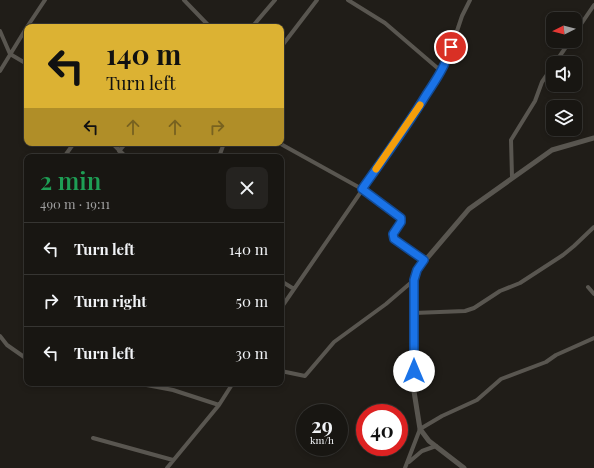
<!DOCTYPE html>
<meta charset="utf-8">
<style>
body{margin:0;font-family:"Playfair Display",serif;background:#252320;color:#f1f3f6;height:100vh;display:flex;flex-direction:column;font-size:15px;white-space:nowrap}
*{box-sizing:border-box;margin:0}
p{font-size:13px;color:#9f9f9f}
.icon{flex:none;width:22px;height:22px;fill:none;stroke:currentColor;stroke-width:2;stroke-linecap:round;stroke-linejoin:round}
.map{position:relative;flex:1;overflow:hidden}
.details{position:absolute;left:24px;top:154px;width:260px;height:232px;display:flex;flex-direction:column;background:#181612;border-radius:8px;box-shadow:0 2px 6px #0003,0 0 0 1px #363532}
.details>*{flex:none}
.hud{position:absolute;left:24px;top:24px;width:260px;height:122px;border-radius:8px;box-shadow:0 2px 6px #0003,0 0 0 1px #363532;background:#dcb233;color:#111;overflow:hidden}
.needle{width:26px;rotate:264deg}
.tools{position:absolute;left:546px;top:12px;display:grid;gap:8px}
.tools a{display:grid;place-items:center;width:36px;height:36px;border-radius:8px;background:#181612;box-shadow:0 2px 6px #0003,0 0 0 1px #363532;font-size:20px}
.speed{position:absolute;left:296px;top:404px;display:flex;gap:8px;font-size:20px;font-weight:700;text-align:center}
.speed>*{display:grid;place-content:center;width:52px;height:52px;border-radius:50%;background:#181612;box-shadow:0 2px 6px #0003,0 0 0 1px #363532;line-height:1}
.speed small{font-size:10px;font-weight:400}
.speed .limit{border:6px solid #d22;background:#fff;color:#111}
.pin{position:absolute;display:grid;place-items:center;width:34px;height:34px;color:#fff;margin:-17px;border:2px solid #fff;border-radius:50%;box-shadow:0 1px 4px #0007}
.me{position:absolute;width:44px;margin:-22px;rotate:0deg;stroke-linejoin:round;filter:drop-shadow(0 0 3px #0008)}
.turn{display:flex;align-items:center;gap:14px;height:84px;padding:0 16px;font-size:18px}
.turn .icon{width:52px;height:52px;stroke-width:2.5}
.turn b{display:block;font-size:28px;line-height:34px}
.lanes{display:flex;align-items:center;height:38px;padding:0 16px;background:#0003;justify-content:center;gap:20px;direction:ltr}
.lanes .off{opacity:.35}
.round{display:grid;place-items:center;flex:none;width:42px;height:42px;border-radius:8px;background:#252320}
.headline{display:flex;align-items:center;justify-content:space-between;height:68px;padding:0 16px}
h1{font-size:24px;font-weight:600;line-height:30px;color:#1e9e55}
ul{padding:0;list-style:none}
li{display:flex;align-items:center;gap:12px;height:52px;padding:0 16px;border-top:1px solid #363532}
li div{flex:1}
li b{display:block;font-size:15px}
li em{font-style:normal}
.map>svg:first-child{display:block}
</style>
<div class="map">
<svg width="594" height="468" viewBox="0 0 594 468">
<rect width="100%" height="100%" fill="#201d18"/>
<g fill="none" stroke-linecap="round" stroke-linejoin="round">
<path stroke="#595650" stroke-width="4" d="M 184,0 L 210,27
M 348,0 L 385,23 L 441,71
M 27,27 L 45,0
M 252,27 L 275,0
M 0,31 L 10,54 L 27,64
M 575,33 L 594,5
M 281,47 L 317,0
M 555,63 L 570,41
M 0,71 L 27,27
M 112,143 L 126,157
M 279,143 L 362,189 L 401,218 L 401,222 L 393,234 L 394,239 L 424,260
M 119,151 L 126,143
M 64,157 L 74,143
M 219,157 L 224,143
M 512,177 L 511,140 L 535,101 L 542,82 L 553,66
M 281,281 L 294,289
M 588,287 L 594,294
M 281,308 L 407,125 L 441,71 L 448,58 L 462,16 L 470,0
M 414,313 L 465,311 L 474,308 L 500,291 L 520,283 L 563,255 L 574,246 L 594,227
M 0,336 L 7,345 L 27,359
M 281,371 L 305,376 L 334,342 L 386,304 L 414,280
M 136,383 L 173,390 L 219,405
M 93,438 L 173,460
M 409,462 L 422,451 L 436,446
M 167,468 L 219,405 L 233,383
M 405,468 L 420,429 L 442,416 L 477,400 L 501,379 L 546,362 L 556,355 L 594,338"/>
<path stroke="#595650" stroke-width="5" d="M 464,468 L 429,441 L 420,429 L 413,385 L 414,280 L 417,270 L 469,209 L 552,150 L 594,138"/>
</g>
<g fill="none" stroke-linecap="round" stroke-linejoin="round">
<g stroke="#114b97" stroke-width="10">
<path id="route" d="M 414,371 L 414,280 L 417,270 L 424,260 L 394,239 L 393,234 L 401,222 L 401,218 L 362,189 C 384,158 406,128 426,95 C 436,80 446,65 451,47"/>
</g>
<use href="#route" stroke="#1a73e8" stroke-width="7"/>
<path stroke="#f59e0b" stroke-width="7" d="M 376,169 L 420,105"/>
</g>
</svg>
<div class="tools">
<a><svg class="needle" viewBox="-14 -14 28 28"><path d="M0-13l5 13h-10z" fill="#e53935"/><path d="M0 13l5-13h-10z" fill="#9f9f9f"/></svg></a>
<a><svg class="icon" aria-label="sound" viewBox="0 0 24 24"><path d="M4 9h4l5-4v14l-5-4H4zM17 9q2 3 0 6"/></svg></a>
<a><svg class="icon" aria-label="layers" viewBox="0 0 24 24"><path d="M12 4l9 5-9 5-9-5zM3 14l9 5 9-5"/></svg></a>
</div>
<div class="speed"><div>29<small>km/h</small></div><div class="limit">40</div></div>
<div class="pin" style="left:451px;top:47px;background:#d93025"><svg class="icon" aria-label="arrive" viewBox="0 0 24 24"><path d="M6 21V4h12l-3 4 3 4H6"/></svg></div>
<svg class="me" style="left:414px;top:371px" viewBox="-20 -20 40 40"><circle r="19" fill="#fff"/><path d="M0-13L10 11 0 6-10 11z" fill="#1a73e8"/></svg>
<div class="hud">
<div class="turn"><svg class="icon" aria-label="left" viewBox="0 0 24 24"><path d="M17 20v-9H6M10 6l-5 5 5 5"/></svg><div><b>140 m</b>Turn left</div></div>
<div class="lanes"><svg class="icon" aria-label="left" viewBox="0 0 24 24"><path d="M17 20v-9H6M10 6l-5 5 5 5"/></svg><svg class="icon off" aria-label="ahead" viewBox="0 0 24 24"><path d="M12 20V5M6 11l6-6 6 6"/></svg><svg class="icon off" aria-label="ahead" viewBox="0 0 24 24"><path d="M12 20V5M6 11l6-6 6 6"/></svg><svg class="icon off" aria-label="right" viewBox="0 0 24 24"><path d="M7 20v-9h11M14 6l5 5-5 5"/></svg></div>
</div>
<section class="details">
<div class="headline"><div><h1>2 min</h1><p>490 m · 19:11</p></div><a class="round"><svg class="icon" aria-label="close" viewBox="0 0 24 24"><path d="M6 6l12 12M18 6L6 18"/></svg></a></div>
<ul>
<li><svg class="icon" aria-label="left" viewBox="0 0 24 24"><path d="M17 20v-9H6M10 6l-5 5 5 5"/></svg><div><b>Turn left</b></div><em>140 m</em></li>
<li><svg class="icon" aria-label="right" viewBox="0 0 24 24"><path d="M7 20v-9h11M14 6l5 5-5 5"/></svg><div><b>Turn right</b></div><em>50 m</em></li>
<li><svg class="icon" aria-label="left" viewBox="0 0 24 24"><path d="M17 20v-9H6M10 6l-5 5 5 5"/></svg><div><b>Turn left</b></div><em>30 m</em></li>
</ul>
</section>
</div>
